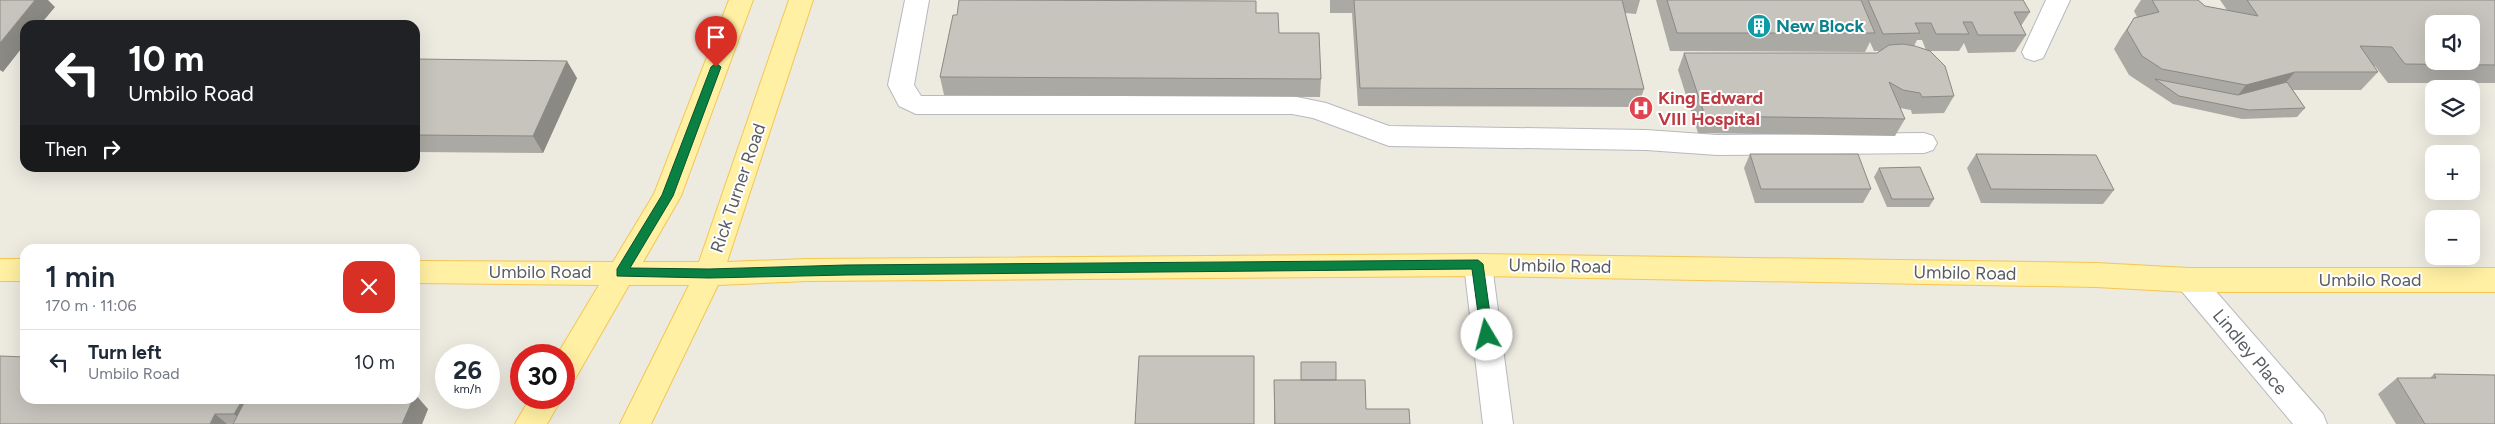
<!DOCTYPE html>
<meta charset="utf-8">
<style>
body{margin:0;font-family:Figtree,sans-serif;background:#f6f6f7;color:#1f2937;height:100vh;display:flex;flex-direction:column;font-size:19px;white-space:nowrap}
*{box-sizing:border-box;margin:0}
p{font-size:16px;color:#747a83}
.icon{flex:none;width:28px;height:28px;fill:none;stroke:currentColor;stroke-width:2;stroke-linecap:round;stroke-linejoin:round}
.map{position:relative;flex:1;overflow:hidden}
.drawer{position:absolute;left:20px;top:244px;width:400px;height:160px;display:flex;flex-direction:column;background:#fff;border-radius:15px;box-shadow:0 5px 20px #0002}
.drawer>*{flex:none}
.guide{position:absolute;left:20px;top:20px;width:400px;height:152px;border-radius:15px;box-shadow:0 5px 20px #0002;background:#202124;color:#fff;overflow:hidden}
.fabs{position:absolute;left:2425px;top:15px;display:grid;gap:10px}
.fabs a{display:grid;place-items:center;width:55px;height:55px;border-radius:10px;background:#fff;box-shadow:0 5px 20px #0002;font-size:25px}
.speed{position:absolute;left:435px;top:344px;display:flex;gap:10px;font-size:25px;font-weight:700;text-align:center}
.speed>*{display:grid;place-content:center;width:65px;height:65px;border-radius:50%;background:#fff;box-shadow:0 5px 20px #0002;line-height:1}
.speed small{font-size:12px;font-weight:400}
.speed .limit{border:8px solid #d22;background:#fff;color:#111}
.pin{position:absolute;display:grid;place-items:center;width:42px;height:42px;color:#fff;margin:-51px -21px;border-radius:50% 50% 50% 0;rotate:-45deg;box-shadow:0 0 5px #0007}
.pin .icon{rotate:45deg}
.me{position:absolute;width:55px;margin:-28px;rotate:352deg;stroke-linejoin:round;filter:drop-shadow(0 0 4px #0008)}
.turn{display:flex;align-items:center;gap:18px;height:105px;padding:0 25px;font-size:22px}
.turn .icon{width:65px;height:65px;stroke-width:2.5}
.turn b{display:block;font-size:35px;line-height:42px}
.then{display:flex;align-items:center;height:48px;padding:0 25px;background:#0003;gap:10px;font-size:19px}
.round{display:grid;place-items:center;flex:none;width:52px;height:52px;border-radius:15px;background:#f6f6f7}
.headline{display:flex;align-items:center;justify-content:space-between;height:85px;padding:0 25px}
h1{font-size:30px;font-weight:600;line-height:38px}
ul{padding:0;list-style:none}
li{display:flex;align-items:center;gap:15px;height:65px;padding:0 25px;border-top:1px solid #e0e1e3}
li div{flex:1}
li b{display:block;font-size:19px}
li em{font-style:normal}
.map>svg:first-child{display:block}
</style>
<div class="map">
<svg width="2495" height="424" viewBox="0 0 2495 424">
<rect width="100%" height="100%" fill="#edeae0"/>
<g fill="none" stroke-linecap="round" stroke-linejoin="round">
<g stroke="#b6b9be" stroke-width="2">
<path id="minor" d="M 905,0 L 929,0 L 914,85 L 921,96 L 1292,96 L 1326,103 L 1389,126 L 1646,130 L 1717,135 L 1924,133 L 1933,136 L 1937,143 L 1933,150 L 1924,153 L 1717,155 L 1646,150 L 1389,146 L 1313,118 L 1292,114 L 916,114 L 899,106 L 888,85 Z
M 2046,0 L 2070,0 L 2043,58 L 2034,61 L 2025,58 L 2022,52 Z
M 1478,254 L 1488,257 L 1492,265 L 1513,424 L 1483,424 L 1464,265 L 1468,257 Z
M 2189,268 L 2199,272 L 2323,414 L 2327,424 L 2293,424 L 2179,288 L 2175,280 L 2179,272 Z"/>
</g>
<g stroke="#f4c652" stroke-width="2">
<path id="major" d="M 729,0 L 753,0 L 681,196 L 643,262 L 699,262 L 789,0 L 813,0 L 727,262 L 807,259 L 1478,254 L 2096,263 L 2189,268 L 2495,268 L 2495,292 L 2189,292 L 2096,287 L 1478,276 L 807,281 L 718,285 L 651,424 L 620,424 L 689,285 L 629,285 L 575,379 L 564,383 L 564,355 L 557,355 L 599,285 L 415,283 L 415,261 L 613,262 L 654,194 Z
M 0,259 L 25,259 L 25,281 L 0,281 Z
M 530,398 L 562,398 L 547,424 L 515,424 Z"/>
</g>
<use href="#minor" fill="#fff" fill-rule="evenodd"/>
<use href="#major" fill="#fff0a3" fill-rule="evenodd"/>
</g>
<path fill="#aba9a3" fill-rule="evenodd" d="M 1330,0 L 1640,0 L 1636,14 L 1625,13 L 1644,89 L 1638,107 L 1358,106 L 1352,13 L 1330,13 Z
M 1656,0 L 2023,0 L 2030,12 L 2021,26 L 2026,35 L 2015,52 L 1968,53 L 1964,43 L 1959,51 L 1930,51 L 1954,96 L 1944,113 L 1912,114 L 1911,110 L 1900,108 L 1905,119 L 1895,136 L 1698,133 L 1678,70 L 1684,53 L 1877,53 L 1880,51 L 1874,51 L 1870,42 L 1865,52 L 1670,51 ZM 1917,40 L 1922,40 L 1926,50 L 1914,46 Z
M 2141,0 L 2198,0 L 2205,6 L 2227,10 L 2220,0 L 2495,0 L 2495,83 L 2388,83 L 2375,66 L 2374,66 L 2378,72 L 2361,90 L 2293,90 L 2305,108 L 2297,117 L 2242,119 L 2173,104 L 2129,75 L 2114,49 L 2121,37 L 2134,18 L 2137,17 L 2134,11 Z
M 1256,13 L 1279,33 L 1321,79 L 1320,97 L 944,95 L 940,77 Z
M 415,59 L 577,78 L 543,153 L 415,152 Z
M 1750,154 L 1871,189 L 1863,203 L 1755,203 L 1744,168 Z
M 1976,154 L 2114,190 L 2103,204 L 1981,203 L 1967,168 Z
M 1879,168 L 1934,199 L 1929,207 L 1887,207 L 1874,177 Z
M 0,356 L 428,409 L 422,424 L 0,424 Z
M 1301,362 L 1336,380 L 1366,409 L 1410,424 L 1274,424 L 1274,380 L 1301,380 Z
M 2434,374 L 2495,424 L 2396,424 L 2378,394 L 2397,378 L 2430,378 Z"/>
<path fill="#8b8984" d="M 35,0 L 48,0 L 55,7 L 40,25 L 25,25 L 25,44 L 3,72 L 0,70 L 0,43 Z
M 567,61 L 577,78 L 543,153 L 533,136 Z
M 2295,72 L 2279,90 L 2231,104 L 2246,85 Z
M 415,394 L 428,409 L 422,424 L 402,424 L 413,399 L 415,399 Z
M 243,399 L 269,399 L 245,424 L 234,414 Z
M 215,414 L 227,424 L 210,424 Z"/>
<path fill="#c7c4bd" stroke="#8b8984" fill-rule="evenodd" d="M 0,0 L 35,0 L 0,43 Z
M 959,0 L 1256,1 L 1256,13 L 1278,13 L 1279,33 L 1319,33 L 1321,79 L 940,77 L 953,15 L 957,15 Z
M 1354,0 L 1622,0 L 1644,89 L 1360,88 Z
M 1667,0 L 1861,0 L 1875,33 L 1677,33 Z
M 1868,0 L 2023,0 L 2030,12 L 2014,12 L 2026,35 L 1978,35 L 1972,22 L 1963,22 L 1969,34 L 1936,34 L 1931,23 L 1915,23 L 1920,33 L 1883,34 Z
M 2152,0 L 2198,0 L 2205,6 L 2258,16 L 2247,0 L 2495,0 L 2495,65 L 2405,64 L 2392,47 L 2360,46 L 2378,72 L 2295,72 L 2246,85 L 2162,69 L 2142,56 L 2127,30 L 2134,18 L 2159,12 ZM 2434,24 L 2471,24 L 2471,61 L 2434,61 Z
M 1903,44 L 1915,46 L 1930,51 L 1945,66 L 1954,96 L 1922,97 L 1920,93 L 1903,90 L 1889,82 L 1905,119 L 1705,116 L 1684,53 L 1877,53 L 1889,45 Z
M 415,59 L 567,61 L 533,136 L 415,135 Z
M 2155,79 L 2238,95 L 2287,82 L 2305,108 L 2249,110 L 2179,96 Z
M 1750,154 L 1858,154 L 1871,189 L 1761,189 Z
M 1976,154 L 2096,155 L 2114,190 L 1991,189 Z
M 1920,167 L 1934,199 L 1892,199 L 1879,168 Z
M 0,356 L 25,357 L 25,399 L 243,399 L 234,414 L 215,414 L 210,424 L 0,424 Z
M 1139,356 L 1254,356 L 1254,424 L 1135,424 Z
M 1301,362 L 1336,362 L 1336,380 L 1301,380 Z
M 2434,374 L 2495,375 L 2495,424 L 2425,424 L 2397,378 L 2436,378 Z
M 1274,380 L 1365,380 L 1366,409 L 1409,409 L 1410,424 L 1275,424 Z
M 246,399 L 413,399 L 402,424 L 233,424 Z"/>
<path fill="#0b8043" stroke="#07532c" d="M 716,63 L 721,67 L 673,196 L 630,268 L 709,269 L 846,265 L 1478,260 L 1483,264 L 1493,335 L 1487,340 L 1481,335 L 1472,269 L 846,275 L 709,278 L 617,276 L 617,269 L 662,195 L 711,67 Z"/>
<defs>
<g id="building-disc" transform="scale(1.25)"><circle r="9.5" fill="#0f9aa8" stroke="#fff"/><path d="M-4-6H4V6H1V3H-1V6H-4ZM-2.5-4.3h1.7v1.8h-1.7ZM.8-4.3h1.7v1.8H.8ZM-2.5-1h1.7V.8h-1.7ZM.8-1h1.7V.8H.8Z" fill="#fff"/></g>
<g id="hospital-disc" transform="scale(1.25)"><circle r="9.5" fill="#e0444e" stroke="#fff"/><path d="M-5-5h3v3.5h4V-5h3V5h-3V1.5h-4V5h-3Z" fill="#fff"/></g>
</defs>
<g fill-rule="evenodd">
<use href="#building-disc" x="1759" y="26"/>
<use href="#hospital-disc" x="1641" y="108"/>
</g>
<g text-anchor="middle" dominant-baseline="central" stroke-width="4" stroke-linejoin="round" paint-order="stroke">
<g font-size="18" font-weight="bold" fill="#0d838f" stroke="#fff" text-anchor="start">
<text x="1776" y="26">New Block</text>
</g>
<g font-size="18" font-weight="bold" fill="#be3a42" stroke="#fff" text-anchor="start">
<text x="1658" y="98">King Edward<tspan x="1658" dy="21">VIII Hospital</tspan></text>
</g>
<g font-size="18" fill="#595d62" stroke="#fff">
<text transform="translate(738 188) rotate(-71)">Rick Turner Road</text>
<text transform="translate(1560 266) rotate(1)">Umbilo Road</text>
<text x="540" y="272">Umbilo Road</text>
<text transform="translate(1965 273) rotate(1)">Umbilo Road</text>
<text x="2370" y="280">Umbilo Road</text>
<text transform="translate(2250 352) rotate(50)">Lindley Place</text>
</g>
</g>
</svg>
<div class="fabs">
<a><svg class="icon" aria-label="sound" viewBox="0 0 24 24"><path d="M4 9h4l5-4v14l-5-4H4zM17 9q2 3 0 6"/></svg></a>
<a><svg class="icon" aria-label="layers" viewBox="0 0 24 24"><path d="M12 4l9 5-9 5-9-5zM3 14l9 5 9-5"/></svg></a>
<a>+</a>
<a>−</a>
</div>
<div class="speed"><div>26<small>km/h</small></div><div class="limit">30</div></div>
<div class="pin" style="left:716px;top:67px;background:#d93025"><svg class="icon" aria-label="arrive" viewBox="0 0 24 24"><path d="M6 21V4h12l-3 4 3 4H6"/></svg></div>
<svg class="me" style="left:1487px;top:335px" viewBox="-20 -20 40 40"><circle r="19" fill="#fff"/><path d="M0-13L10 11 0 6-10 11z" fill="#0b8043"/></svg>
<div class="guide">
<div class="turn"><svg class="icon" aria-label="left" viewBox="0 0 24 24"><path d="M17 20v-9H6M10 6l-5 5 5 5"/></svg><div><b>10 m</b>Umbilo Road</div></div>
<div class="then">Then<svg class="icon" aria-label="right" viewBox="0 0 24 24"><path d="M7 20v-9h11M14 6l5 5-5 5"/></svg></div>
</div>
<section class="drawer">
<div class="headline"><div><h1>1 min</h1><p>170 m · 11:06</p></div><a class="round" style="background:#d93025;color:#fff"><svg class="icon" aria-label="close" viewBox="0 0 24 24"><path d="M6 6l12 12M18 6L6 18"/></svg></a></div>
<ul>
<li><svg class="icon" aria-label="left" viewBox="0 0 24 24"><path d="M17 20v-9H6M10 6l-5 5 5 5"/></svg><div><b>Turn left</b><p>Umbilo Road</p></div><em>10 m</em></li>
</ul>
</section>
</div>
